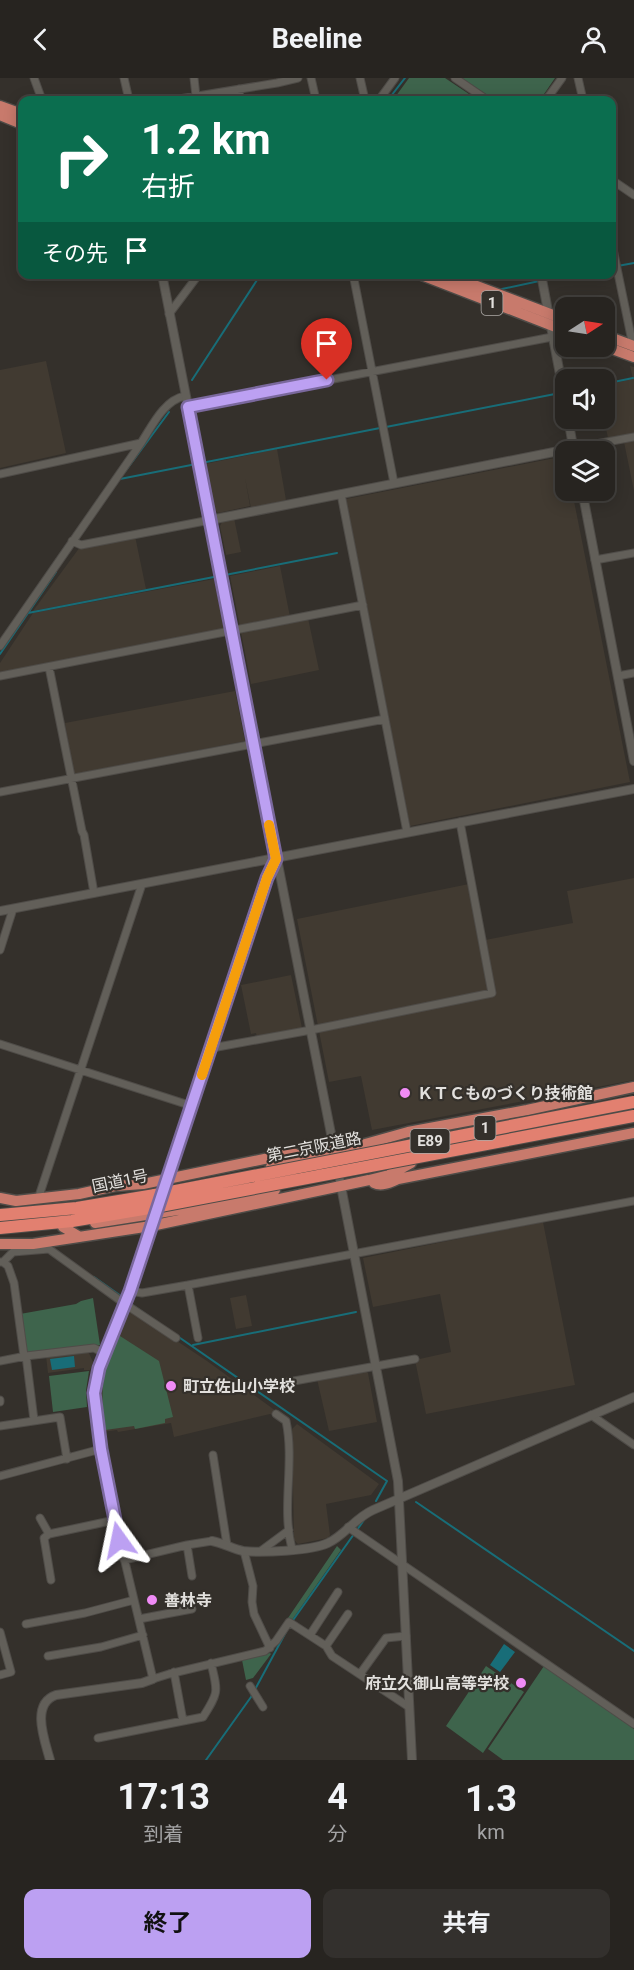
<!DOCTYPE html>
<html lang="ja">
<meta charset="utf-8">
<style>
body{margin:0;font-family:Roboto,"Noto Sans JP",sans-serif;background:#33302d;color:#f1f3f6;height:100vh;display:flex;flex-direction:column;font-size:22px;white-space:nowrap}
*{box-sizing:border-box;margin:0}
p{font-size:20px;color:#a4a4a5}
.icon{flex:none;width:33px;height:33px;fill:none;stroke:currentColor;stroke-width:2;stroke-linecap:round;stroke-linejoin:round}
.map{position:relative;height:1682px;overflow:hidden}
.drawer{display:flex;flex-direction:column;background:#272420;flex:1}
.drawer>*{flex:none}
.guide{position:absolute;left:18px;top:18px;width:598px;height:183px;border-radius:12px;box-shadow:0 3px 15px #0003,0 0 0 2px #43413e;background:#0b6e4f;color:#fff;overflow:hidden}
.needle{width:39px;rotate:78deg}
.tools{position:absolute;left:555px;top:219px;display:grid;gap:12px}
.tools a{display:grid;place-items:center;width:60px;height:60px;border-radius:12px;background:#272420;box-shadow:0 3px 15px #0003,0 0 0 2px #43413e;font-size:30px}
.pin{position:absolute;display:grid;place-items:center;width:51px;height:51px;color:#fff;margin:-62px -26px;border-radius:50% 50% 50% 0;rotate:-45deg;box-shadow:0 0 6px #0007}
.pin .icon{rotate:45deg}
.me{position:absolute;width:66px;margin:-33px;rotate:348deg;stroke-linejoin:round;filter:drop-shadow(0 0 4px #0008)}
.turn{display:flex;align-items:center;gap:21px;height:126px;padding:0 24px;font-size:27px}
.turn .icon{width:78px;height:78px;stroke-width:2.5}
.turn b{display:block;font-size:42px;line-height:51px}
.then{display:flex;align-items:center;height:57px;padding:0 24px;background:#0003;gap:12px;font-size:22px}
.eta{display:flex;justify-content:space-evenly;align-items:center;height:102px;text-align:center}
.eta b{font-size:36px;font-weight:700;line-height:42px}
.cta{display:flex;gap:12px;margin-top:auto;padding:12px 24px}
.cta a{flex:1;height:69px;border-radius:12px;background:#bca0f2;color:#111;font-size:24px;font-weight:700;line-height:69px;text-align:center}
.cta a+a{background:#33302d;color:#f1f3f6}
header{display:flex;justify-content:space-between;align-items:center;height:78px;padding:0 24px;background:#272420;font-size:27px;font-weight:700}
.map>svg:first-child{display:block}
</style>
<header><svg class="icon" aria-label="back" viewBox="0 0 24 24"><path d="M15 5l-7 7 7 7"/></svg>Beeline<svg class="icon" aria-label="person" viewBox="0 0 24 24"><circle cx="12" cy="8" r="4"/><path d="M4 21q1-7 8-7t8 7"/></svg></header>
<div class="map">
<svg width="634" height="1682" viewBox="0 0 634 1682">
<rect width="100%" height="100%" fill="#34302b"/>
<path fill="#413a31" d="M 46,283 L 66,375 L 0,390 L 0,292 Z
M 630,288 L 634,289 L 634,355 L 608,360 L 604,341 L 605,307 L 633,301 Z
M 634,362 L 634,413 L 624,364 Z
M 277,371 L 286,422 L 251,430 L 245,400 L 250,428 L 218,435 L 214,431 L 205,386 Z
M 565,378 L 566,412 L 572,413 L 630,704 L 410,748 L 346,421 Z
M 234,440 L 241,474 L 226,477 L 220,448 L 223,442 Z
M 135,458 L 146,511 L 33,533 L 80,469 Z
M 280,488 L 290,539 L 240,549 L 230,498 Z
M 214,501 L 224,552 L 0,595 L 0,585 L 33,535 Z
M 308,540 L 319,592 L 251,606 L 241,554 Z
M 235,613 L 245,663 L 74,696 L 65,645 Z
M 634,800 L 634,1002 L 372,1052 L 361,998 L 329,1004 L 319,953 L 495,918 L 485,862 L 573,845 L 567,813 Z
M 469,806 L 491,913 L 318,948 L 297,841 Z
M 291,897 L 302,950 L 257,959 L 256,955 L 251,956 L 241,907 Z
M 543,1144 L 575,1307 L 426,1336 L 415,1282 L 451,1274 L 440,1216 L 373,1229 L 363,1180 Z
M 246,1217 L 252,1248 L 236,1251 L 230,1220 Z
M 131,1234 L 169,1260 L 174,1261 L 207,1283 L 276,1333 L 274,1337 L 270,1336 L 174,1359 L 171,1345 L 118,1354 L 117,1352 L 103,1354 L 99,1320 L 102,1297 L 109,1276 L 127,1236 Z
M 88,1273 L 93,1284 L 90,1292 L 84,1292 L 84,1290 L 48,1295 L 46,1278 Z
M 364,1292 L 368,1295 L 377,1344 L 329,1353 L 317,1301 Z
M 297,1346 L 379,1406 L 371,1417 L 326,1426 L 330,1457 L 328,1460 L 298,1466 L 294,1462 L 292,1351 Z"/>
<path fill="#3e644c" d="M 409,0 L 445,0 L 478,22 L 393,22 Z
M 462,0 L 555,0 L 540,22 L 495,22 Z
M 93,1220 L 100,1267 L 27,1275 L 20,1236 L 76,1226 L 81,1223 Z
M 120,1258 L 159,1283 L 173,1339 L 165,1341 L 165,1345 L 135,1351 L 134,1348 L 105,1352 C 100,1313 101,1292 120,1258 Z
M 89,1293 L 86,1313 L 87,1329 L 53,1334 L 49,1298 Z
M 337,1468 L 341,1472 L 292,1542 L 288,1540 Z
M 270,1575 L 271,1576 L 253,1600 L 246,1602 L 242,1582 Z
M 486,1588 L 524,1614 L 483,1675 L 446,1648 Z
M 544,1588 L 634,1651 L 634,1682 L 503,1682 L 488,1671 Z"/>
<path fill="#186d78" d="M 74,1278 L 75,1289 L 52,1292 L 50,1281 Z
M 504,1566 L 515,1574 L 500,1594 L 490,1587 Z"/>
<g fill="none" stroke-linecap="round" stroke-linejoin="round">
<path stroke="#186d78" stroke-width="2" d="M 388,22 L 405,0
M 612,189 L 634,185
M 502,211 L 572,196
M 192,302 L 261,196
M 604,306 L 633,300
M 386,349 L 560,315
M 124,395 L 169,334
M 120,401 L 380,350
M 225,497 L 337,475
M 28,535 L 219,498
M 0,576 L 56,494
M 94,1199 L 121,1218
M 131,1226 L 387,1403 L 376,1423
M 193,1267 L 356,1234
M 416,1424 L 634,1573
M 357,1452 L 364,1442
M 291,1545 L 354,1456
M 206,1682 L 251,1619 L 287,1552"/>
<g stroke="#4f4c48" stroke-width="9">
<path id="minor" d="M 34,0 L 42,22
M 124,0 L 129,22
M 194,0 L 196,18
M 311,0 L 316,22
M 360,0 L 365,22
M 455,0 L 487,22
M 578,0 L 583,22
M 239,11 L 240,22
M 173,22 L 277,5 L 298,0
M 379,22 L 395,0
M 546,22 L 562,0
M 612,102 L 634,117
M 612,166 L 633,268
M 353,196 L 394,405
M 169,236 L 199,196
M 188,329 L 552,259
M 574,370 L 634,359
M 0,396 L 141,365 C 152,348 164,322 185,318
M 341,416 L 407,754
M 72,463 L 81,467 L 210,442
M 595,482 L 634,475
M 0,568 L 141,365
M 49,589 L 82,753 L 84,757 L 94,815
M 0,598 L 363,527
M 618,598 L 634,595
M 0,714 L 385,641
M 0,872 L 13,831
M 0,966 L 192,1028
M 212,970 L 311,952 L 492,915 L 460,744
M 38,1121 L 142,806
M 0,1184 L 3,1184 L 13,1174 L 49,1171 L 125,1226 L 176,1260
M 3,1184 L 8,1188 L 14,1205 L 24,1278
M 188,1207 L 198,1260
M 130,1213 L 142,1215 L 188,1207 L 634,1123
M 26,1278 L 94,1270 L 104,1275
M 0,1283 L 26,1278 L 34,1342
M 283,1305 L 415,1281
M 0,1322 L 0,1324
M 276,1336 L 286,1343 C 295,1385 281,1429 292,1471
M 591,1337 L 634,1367
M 0,1348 L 60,1339 L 67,1381
M 213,1377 L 227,1467
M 0,1398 L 101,1371 L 115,1442 L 153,1601 L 169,1596 L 265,1573 L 276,1563 L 289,1544 L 326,1568 L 332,1578 L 409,1629
M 40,1440 L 49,1456
M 348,1449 L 634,1646
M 187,1467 L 192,1498
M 262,1472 L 289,1452
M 244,1473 L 253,1508 L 252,1524 L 254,1536 L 270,1570
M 124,1482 L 187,1467 L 212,1463
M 51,1502 L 44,1460 L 49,1456 L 115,1442
M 139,1541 L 192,1531
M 26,1546 L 85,1535 L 134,1522
M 0,1554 L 11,1594 L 0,1597
M 310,1557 L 338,1514
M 326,1568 L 348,1536
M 48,1578 L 101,1569 L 143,1557
M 174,1594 L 183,1643
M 360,1596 L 386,1560 L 406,1558
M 250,1608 L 263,1629
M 98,1660 L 203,1639 C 219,1614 218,1614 211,1585"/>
</g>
<g stroke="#4f4c48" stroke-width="10">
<path id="tertiary" d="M 162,196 L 335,1076
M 541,196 L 566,328
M 568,340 L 574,374
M 582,412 L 634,683
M 210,442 L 574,370
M 0,833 L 634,711
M 340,1103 L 398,1403 L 412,1682
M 162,1119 L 267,800 L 275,782
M 101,1371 L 94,1315 L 99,1290 L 130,1213 L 152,1145
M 212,1463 C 223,1465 233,1471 243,1473 C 262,1475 310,1473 328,1465 C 344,1458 355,1440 373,1432 L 634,1319
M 50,1682 C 45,1663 30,1626 56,1617 L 142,1605 L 153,1601"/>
</g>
<g stroke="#4f4c48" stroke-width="13">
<path id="trunk" d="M 0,28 L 22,36
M 0,37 L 22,46
M 419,196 L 566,253
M 445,196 L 566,242
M 604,257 L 634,268
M 604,268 L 634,279
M 271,1089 L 301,1079
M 374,1105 C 382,1109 391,1104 398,1101 L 634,1055
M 0,1120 L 16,1123 L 79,1116 L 115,1108 L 143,1106 L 293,1075 L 301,1079 L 358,1068 L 408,1054 L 527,1032 L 634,1009
M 95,1145 L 209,1127 L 275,1112
M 63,1149 L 80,1159
M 0,1166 L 33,1166 L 151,1148 L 369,1102 L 389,1097 L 411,1085"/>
</g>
<g stroke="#4f4c48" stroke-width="14">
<path id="motorway" d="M 0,1137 L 77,1130 L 155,1117
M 0,1150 L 72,1143 L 155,1129"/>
</g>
<use href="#minor" stroke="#625f59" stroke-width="7"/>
<use href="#tertiary" stroke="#625f59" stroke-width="8"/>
<use href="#trunk" stroke="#c87a6c" stroke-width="10"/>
<use href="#motorway" stroke="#e28070" stroke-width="12"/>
<g stroke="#4f4c48" stroke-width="14" stroke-linecap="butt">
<path id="motorway-bridge" d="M 155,1117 L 634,1024
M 155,1129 L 634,1038"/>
</g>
<use href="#motorway-bridge" stroke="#e28070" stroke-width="12"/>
</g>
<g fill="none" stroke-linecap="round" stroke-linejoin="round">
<g stroke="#7a689d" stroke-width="15">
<path id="route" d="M 119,1462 L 101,1371 L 94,1315 L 99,1290 L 130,1213 L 267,800 L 276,781 L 188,329 L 327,302"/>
</g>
<use href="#route" stroke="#bca0f2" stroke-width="10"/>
<path stroke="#f59e0b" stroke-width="10" d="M 202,997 L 267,800 L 276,781 L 269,747"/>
</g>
<g fill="#f08bf6" stroke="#34302b" stroke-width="2">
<circle cx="405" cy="1015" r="6"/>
<circle cx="171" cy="1308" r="6"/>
<circle cx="152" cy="1522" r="6"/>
<circle cx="521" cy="1605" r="6"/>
</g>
<g text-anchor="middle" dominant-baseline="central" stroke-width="4.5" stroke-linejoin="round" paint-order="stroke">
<g fill="#34302b" stroke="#aeaba8" stroke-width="1.5">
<rect x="481.5" y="213" width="21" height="24" rx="4.5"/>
<rect x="474.5" y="1038" width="21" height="24" rx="4.5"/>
<rect x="410.5" y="1051" width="39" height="24" rx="4.5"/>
</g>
<g font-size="15" font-weight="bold" fill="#e2e0dd">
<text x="492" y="225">1</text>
<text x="485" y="1050">1</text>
<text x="430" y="1063">E89</text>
</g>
<g font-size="16" font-weight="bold" fill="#e2e0dd" stroke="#34302b" text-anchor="start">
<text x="417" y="1015">ＫＴＣものづくり技術館</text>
<text x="183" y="1308">町立佐山小学校</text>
<text x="164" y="1522">善林寺</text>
<text x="509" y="1605" text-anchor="end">府立久御山高等学校</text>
</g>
<g font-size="16" fill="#e2e0dd" stroke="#34302b">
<text transform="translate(314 1069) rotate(-11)">第二京阪道路</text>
<text transform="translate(120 1103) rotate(-12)">国道1号</text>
</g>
</g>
</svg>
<div class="tools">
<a><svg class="needle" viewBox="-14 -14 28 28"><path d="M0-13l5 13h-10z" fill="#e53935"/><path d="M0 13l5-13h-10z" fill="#a4a4a5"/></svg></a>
<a><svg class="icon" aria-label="sound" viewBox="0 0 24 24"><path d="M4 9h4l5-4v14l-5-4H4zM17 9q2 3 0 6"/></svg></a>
<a><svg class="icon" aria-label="layers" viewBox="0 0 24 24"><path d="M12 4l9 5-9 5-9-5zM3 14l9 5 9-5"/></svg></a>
</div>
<div class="pin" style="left:327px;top:302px;background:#d93025"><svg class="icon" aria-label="arrive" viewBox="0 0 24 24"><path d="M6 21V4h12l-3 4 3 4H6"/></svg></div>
<svg class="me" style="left:119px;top:1462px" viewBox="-20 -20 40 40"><path d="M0-17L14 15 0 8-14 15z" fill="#bca0f2" stroke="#fff" stroke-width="4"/></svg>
<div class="guide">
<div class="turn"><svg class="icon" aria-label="right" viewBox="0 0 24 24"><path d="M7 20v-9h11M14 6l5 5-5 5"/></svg><div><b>1.2 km</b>右折</div></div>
<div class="then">その先<svg class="icon" aria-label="arrive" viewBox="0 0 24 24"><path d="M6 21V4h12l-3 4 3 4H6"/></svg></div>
</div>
</div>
<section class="drawer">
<div class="eta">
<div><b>17:13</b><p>到着</p></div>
<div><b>4</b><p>分</p></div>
<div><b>1.3</b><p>km</p></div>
</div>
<div class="cta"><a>終了</a><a>共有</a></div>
</section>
